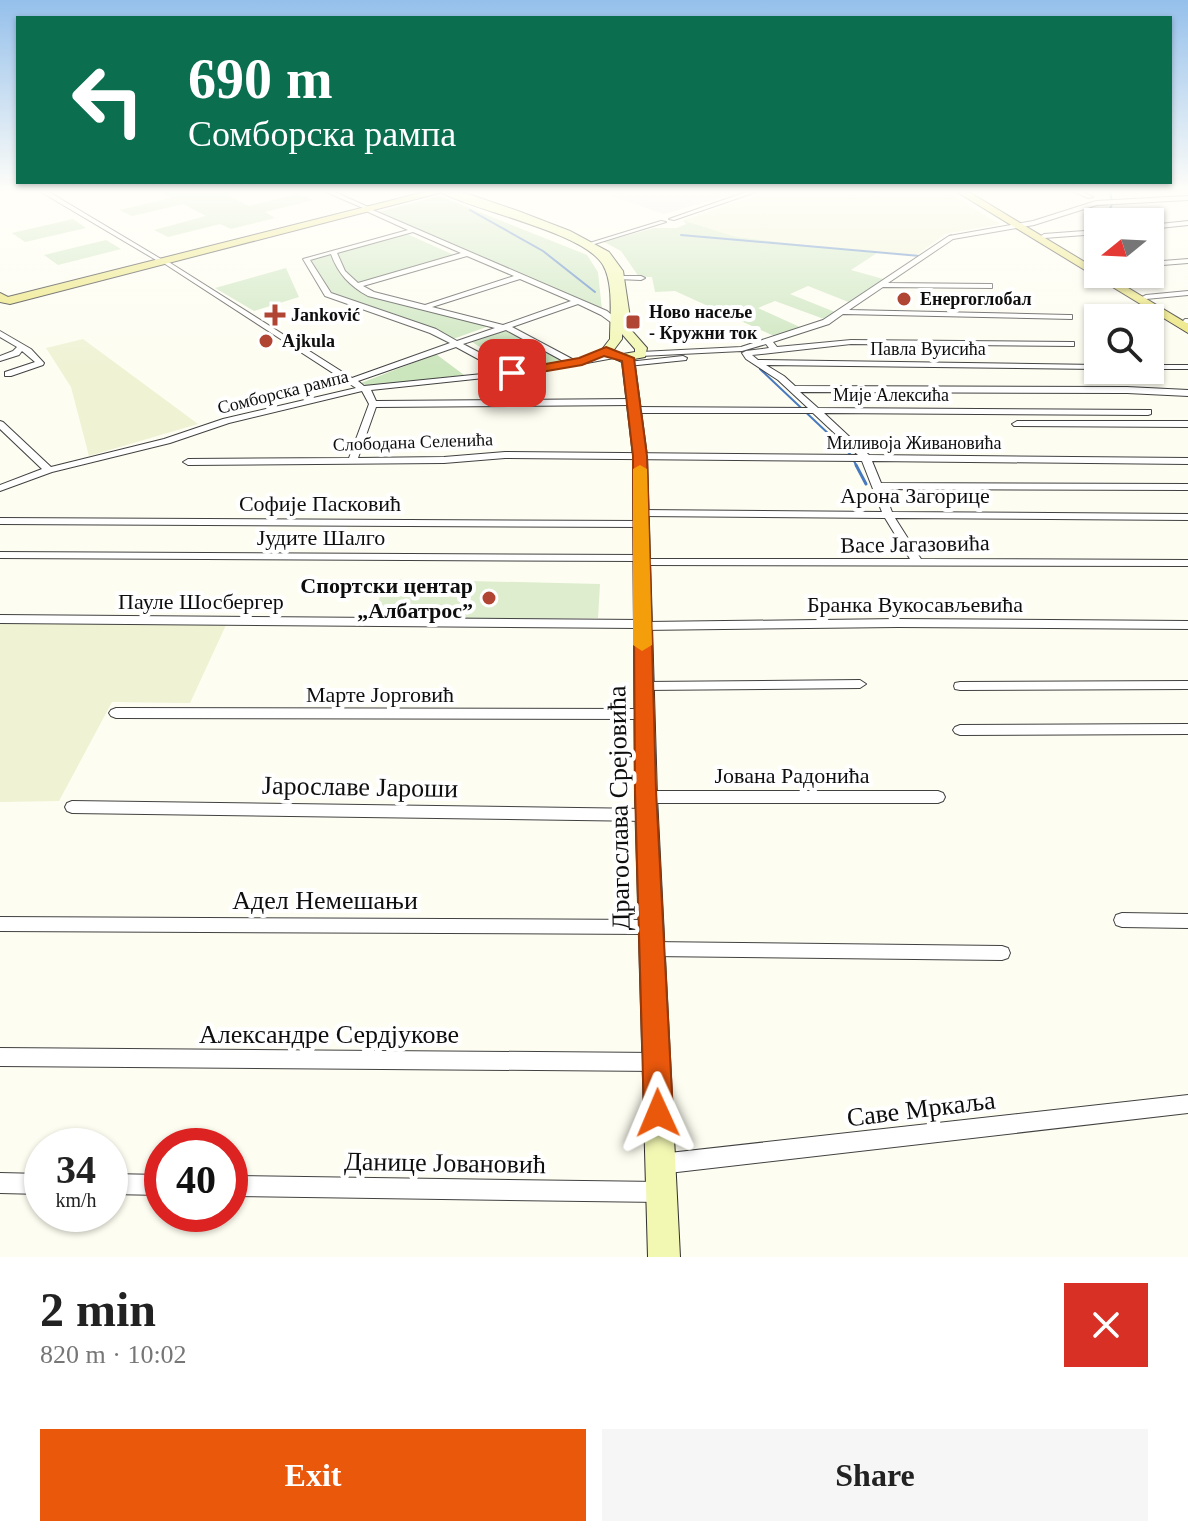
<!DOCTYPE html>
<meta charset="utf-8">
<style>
body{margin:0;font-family:Georgia,serif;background:#f6f6f6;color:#222;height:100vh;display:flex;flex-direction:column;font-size:30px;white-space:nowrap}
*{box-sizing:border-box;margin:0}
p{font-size:26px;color:#767676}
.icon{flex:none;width:44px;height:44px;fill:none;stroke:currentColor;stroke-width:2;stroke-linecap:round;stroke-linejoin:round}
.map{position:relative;height:1257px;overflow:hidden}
.drawer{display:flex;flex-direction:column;background:#fff;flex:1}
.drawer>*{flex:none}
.top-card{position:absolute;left:16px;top:16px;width:1156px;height:168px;border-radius:0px;box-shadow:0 2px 6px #0004;background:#0b6e4f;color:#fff;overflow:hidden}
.needle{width:52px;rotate:252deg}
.tools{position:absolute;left:1084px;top:208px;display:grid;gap:16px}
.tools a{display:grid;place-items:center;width:80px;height:80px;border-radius:0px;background:#fff;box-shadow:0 2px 6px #0004;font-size:40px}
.speed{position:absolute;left:24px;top:1128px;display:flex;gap:16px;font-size:40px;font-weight:700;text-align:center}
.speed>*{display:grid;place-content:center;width:104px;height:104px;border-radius:50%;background:#fff;box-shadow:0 2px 6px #0004;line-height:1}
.speed small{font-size:20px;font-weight:400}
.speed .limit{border:12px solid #d22;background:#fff;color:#111}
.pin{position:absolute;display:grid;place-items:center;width:68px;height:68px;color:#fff;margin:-34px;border-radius:16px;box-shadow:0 4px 12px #0006}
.me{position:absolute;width:88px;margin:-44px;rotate:359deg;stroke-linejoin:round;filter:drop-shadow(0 0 6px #0008)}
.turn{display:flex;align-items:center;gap:28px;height:168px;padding:0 40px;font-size:36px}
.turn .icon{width:104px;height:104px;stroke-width:2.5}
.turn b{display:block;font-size:56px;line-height:68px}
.round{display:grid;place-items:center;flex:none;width:84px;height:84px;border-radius:0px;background:#f6f6f6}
.headline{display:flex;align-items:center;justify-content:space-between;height:136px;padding:0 40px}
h1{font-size:48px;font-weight:600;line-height:60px}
.cta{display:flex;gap:16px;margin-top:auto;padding:16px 40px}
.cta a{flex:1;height:92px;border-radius:0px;background:#ea580c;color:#fff;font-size:32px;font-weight:600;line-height:92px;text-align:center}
.cta a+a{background:#f6f6f6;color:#222}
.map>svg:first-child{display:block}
</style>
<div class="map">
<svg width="1188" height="1257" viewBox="0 0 1188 1257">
<rect width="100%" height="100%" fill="#fefdf1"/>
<path fill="#ece4eb" d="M 600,192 L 741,192 L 664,214 Z"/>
<path fill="#eff2d3" d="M 769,192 L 849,192 L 867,197 L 881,192 L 947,192 L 1000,224 L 945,234 L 915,256 L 736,237 L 683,220 Z
M 83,339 L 198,424 L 89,456 L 71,387 L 46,348 Z
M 0,622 L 226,625 L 190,703 L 112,702 L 59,801 L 0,802 Z"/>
<path fill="#cbe5bd" d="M 161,192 L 235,192 L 227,195 L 249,206 L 298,194 L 313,200 L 265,212 L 275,218 L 231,229 L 220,224 L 168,237 L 154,230 L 206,216 L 183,204 L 132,216 L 119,210 L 171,198 Z
M 439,196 L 587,255 L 598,272 L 602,310 L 378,212 Z
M 73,219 L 86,228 L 25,242 L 12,233 Z
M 683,220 L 736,237 L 877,253 L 851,270 L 887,280 L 851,303 L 808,286 L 790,294 L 835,312 L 824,319 L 775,301 L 758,308 L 802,328 L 776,337 L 675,291 L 655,292 L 652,277 L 639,277 L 621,251 L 604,242 L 654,228 L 677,228 L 686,224 Z
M 405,233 L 456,256 L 357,285 L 344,273 L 336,252 Z
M 106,240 L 121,249 L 58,265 L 44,255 Z
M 332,253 C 335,275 350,285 369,295 L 492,325 L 453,339 L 331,294 L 309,259 Z
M 286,268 L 299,297 L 254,311 L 215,288 Z
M 507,330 L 568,362 L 519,371 L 472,342 Z
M 436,354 L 464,375 L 368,386 L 361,383 Z"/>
<path fill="#ddedce" d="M 385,579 L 600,584 L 598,618 L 373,619 Z"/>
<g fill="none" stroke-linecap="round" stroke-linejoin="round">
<path stroke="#487ac0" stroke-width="2" d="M 1110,192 L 1112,201
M 470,210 L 543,251 L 595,292
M 1095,213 L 1109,211 L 1112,204
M 681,235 L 920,256
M 933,247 L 951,235
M 648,316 L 701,341
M 760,369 L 851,455 L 857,467"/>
<path stroke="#487ac0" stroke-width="3" d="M 856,465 L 866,484"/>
<g stroke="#414141" stroke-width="2">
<path id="street" d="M 41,192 L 49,192 L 161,259 L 156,260 Z
M 326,192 L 335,192 L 368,207 L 363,208 Z
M 746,192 L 756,192 L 674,220 L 669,219 Z
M 1074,192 L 1083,192 L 1093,197 L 1088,198 Z
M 1188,196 L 1188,200 L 1097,205 L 1034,225 L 953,239 L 888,283 L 989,284 L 992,284 L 992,288 L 883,287 L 849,310 L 1069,315 L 1072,315 L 1072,319 L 843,314 L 829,324 L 773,342 L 777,347 L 851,340 L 1071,342 L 1074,342 L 1074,346 L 851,344 L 752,355 L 758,360 L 1098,365 L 1098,369 L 766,365 L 784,376 L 795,386 L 1127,387 L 1188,390 L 1188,396 L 1127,393 L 800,392 L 818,408 L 1151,410 L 1151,414 L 1148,415 L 824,413 L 869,455 L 1188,458 L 1188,464 L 872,461 L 881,483 L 1188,484 L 1188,490 L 883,489 L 892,512 L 1188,514 L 1188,520 L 895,518 L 921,559 L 1188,560 L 1188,566 L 642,565 L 638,564 L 637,561 L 0,558 L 0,552 L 641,555 L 645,556 L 646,559 L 910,559 L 885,518 L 641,516 L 636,513 L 641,510 L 882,512 L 862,461 L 505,458 L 444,463 L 188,465 L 183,462 L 188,459 L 349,458 L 369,404 L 362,391 L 229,423 L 170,443 L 52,472 L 0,491 L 0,485 L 42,469 L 0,429 L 0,421 L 3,422 L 51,467 L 164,439 L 223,419 L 356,388 L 162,262 L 161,261 L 164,259 L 352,378 L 450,343 L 430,333 L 325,296 L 303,259 L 408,230 L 366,211 L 368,208 L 607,311 L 619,321 L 612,323 L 601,315 L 578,304 L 512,327 L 574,360 L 611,354 L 614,354 L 614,358 L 532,373 L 371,390 L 376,401 L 632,399 L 636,402 L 632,405 L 376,407 L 358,458 L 444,457 L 505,452 L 858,455 L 813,413 L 634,413 L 630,410 L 634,407 L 808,408 L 778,380 L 746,359 L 742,353 L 746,351 L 769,348 L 766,344 L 742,351 L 641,356 L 637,354 L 641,352 L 741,347 L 823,320 L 949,236 L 1033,221 L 1096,201 ZM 413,232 L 461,253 L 358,283 L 345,271 L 337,253 ZM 331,254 C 338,274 350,286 368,296 L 495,328 L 457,341 L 436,329 L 331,293 L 310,260 ZM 467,256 L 514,276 L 425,305 L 374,292 L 363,286 ZM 520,279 L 571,301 L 503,325 L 432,307 ZM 506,330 L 565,362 L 513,370 L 463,344 ZM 456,347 L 502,372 L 364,386 L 358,381 Z
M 661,221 L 666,222 L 588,246 L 583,245 Z
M 1188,221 L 1188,225 L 1150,229 L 1150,225 Z
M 1098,230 L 1098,234 L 1044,238 L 1041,236 L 1044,234 Z
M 1188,259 L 1188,263 L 1150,266 L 1150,262 Z
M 1097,266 L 1098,270 L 1095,269 L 1094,268 Z
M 619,276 L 641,276 L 645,278 L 641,280 L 617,279 L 617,277 Z
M 1188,291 L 1188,295 L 1146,299 L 1142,297 L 1146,295 Z
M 1185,319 L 1188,319 L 1188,324 L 1182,322 Z
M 0,331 L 31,349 L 44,363 L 43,365 L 11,376 L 5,376 L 5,372 L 35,362 L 22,351 L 19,355 L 0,361 L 0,356 L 13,351 L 17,347 L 0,337 Z
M 683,356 L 687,358 L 686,360 L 628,366 L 624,364 L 628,362 Z
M 1150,365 L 1188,365 L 1188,369 L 1150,369 Z
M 1017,421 L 1188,421 L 1188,427 L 1014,426 L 1012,424 Z
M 0,518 L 641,521 L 646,524 L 641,527 L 0,524 Z
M 0,615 L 642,620 L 647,622 L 898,619 L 1188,621 L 1188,629 L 898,627 L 642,630 L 637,628 L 0,623 Z
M 860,680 L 866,684 L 860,688 L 644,690 L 639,689 L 638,686 L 639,683 L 644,682 Z
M 1188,681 L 1188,689 L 960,690 L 955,689 L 954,686 L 955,683 L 960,682 Z
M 116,708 L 644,709 L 649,711 L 651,714 L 649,717 L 644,719 L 116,718 L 111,716 L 109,713 L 111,710 Z
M 1188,724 L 1188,734 L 960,735 L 955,733 L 953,730 L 955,727 L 960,725 Z
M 646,791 L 938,791 L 943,793 L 945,797 L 943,801 L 938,803 L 646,803 L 641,801 L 639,797 L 641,793 Z
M 72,801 L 647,809 L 652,811 L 654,815 L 652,819 L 647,821 L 72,813 L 67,811 L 65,807 L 67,803 Z
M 1122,913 L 1188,914 L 1188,928 L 1122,927 L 1116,925 L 1114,920 L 1116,915 Z
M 0,917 L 650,920 L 656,922 L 658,927 L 656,932 L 650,934 L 0,931 Z
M 651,942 L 1002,946 L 1008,948 L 1010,953 L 1008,958 L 1002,960 L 651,956 L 645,954 L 643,949 L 645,944 Z
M 0,1048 L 657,1053 L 663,1056 L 666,1062 L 663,1068 L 657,1071 L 0,1066 Z
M 1188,1095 L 1188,1113 L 660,1174 L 653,1171 L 650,1164 L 653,1157 L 660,1154 Z
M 0,1173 L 42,1174 L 42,1194 L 0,1193 Z
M 110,1174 L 162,1175 L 162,1195 L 110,1194 Z
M 230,1176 L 660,1182 L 667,1185 L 670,1192 L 667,1199 L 660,1202 L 230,1196 Z"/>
</g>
<g stroke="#303030" stroke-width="2">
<path id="secondary" d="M 440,192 L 462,192 L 518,211 L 570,231 L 609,252 L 623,271 L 632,331 L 647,348 L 645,357 L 634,359 L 647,456 L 657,797 L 680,1257 L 648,1257 L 635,797 L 633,456 L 622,362 L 600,352 L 610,339 C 610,317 614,284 603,265 C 584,232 474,211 440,192 ZM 622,334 L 635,349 L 635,352 L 623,354 L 613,351 L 622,339 Z"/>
</g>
<g stroke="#1f1f1f" stroke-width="2">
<path id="primary" d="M 425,192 L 443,192 L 10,304 L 0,302 L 0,293 L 8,297 Z
M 957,192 L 969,192 L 1098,270 L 1098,274 L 1105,274 L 1188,324 L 1188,333 Z"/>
</g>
<use href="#street" fill="#fff" fill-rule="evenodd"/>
<use href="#secondary" fill="#f2f7b2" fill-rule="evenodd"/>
<use href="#primary" fill="#ebe473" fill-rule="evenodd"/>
</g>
<linearGradient id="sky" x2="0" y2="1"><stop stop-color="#95c0eb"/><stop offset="0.52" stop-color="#fffef9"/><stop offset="1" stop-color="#fffef9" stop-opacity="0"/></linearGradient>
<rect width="1188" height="368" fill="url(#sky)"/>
<path fill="#ea580c" stroke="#983908" stroke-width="2" d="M 606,347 L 634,358 L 647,456 L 656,790 L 673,1113 L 669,1123 L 658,1127 L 648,1123 L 644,1113 L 635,790 L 633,456 L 622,361 L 604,356 L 582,365 L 512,377 L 505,373 L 512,370 L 579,358 Z"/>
<path fill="#f59e0b" d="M 640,465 L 647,469 L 652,645 L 642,651 L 633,645 L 633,469 Z"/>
<g fill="#b14533" stroke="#fff" stroke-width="3">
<circle cx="904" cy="299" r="8"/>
<path d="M271 303h8v8h8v8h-8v8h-8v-8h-8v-8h8z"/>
<rect x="625" y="314" width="16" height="16" rx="4"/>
<circle cx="266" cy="341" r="8"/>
<circle cx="489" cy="598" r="8"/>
</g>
<g text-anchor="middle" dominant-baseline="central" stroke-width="8" stroke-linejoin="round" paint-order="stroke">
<g font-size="18" font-weight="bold" fill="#0e0e0e" stroke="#fff" text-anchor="start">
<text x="920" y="299">Енергоглобал</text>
<text x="649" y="312">Ново насеље<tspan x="649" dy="21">- Кружни ток</tspan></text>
<text x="291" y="315">Janković</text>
<text x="282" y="341">Ajkula</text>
</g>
<g font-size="18" fill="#0e0e0e" stroke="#fff">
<text x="928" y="349">Павла Вуисића</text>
<text transform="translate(283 392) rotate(-14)">Сомборска рампа</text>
<text x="891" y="395">Мије Алексића</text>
<text transform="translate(413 442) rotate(-2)">Слободана Селенића</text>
<text x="914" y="443">Миливоја Живановића</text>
</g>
<g font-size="22" fill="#0e0e0e" stroke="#fff">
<text x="915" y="495">Арона Загорице</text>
<text x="320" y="503">Софије Пасковић</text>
<text x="321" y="537">Јудите Шалго</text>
<text transform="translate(915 544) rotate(-1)">Васе Јагазовића</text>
<text x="201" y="601">Пауле Шосбергер</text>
<text x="915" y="604">Бранка Вукосављевића</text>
<text x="380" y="694">Марте Јорговић</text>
<text x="792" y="775">Јована Радонића</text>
</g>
<g font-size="22" font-weight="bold" fill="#0e0e0e" stroke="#fff" text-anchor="end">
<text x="473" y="585">Спортски центар<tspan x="473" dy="25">„Албатрос”</tspan></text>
</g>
<g font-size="26" fill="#0e0e0e" stroke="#fff">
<text transform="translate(360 787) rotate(1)">Јарославе Јароши</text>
<text transform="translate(619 808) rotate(-91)">Драгослава Срејовића</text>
<text x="325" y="900">Адел Немешањи</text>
<text x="329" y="1034">Александре Сердјукове</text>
<text transform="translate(921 1109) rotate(-7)">Саве Мркаља</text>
<text transform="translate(445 1163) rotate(1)">Данице Јовановић</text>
</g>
</g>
</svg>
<div class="tools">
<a><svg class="needle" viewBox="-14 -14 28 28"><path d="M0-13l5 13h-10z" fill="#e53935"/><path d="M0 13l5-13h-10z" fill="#767676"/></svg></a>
<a><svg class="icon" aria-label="search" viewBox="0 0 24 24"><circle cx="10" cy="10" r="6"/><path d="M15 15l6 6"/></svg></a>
</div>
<div class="speed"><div>34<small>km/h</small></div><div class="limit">40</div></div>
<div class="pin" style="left:512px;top:373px;background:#d93025"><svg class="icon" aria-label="arrive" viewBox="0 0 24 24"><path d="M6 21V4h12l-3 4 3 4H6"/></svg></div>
<svg class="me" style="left:658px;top:1113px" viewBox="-20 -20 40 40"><path d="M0-17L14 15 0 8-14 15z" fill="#ea580c" stroke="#fff" stroke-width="4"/></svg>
<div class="top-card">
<div class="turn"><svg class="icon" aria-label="left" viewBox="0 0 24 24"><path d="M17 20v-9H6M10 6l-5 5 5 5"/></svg><div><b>690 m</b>Сомборска рампа</div></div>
</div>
</div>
<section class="drawer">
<div class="headline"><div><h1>2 min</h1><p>820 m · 10:02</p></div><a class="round" style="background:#d93025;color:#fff"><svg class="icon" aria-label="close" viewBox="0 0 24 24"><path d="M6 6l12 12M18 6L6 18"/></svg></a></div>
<div class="cta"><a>Exit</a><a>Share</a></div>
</section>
